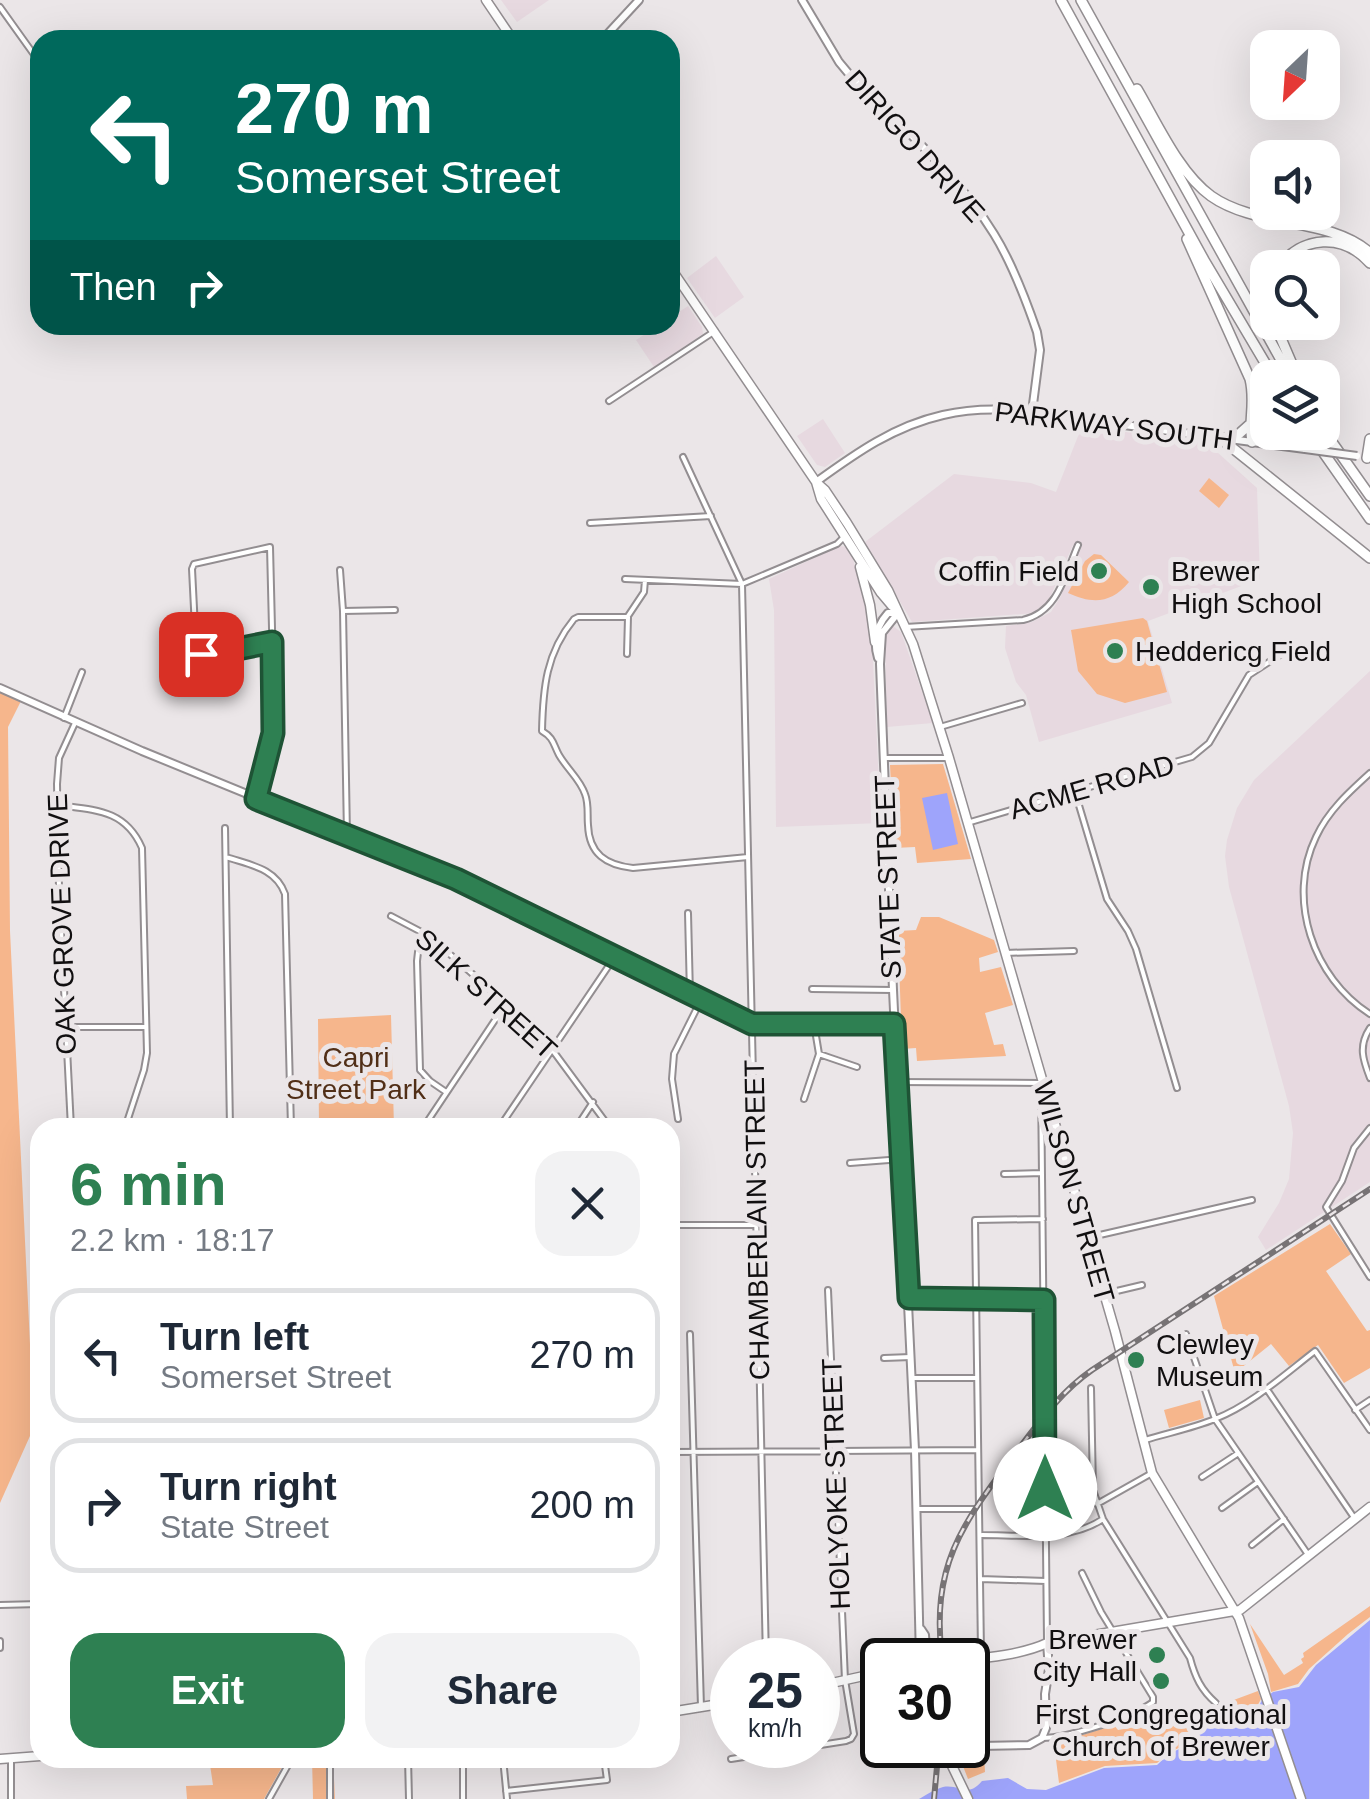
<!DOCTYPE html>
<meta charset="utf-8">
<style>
body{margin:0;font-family:Helvetica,sans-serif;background:#f2f2f3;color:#1f2937;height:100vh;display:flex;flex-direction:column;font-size:38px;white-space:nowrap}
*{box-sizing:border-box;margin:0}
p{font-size:32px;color:#747a83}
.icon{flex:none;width:55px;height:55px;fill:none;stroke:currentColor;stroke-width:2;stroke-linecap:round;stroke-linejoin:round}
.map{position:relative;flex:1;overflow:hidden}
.sheet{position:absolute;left:30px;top:1118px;width:650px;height:650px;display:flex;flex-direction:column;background:#fff;border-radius:30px;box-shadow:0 10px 40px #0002}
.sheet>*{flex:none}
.guide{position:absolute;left:30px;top:30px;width:650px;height:305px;border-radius:30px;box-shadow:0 10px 40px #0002;background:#00695c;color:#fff;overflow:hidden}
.needle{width:65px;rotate:205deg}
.tools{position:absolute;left:1250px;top:30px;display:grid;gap:20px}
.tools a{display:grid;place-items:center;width:90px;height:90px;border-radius:20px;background:#fff;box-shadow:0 10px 40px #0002;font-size:50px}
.speed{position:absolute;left:710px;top:1638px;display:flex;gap:20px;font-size:50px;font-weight:700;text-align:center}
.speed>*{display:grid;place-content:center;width:130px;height:130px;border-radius:50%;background:#fff;box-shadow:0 10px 40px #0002;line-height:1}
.speed small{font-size:25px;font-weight:400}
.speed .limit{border:5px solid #111;border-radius:15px;background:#fff;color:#111}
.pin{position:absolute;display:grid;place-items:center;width:85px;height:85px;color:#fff;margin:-42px;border-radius:20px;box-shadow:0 5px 15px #0006}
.me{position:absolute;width:110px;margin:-55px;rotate:0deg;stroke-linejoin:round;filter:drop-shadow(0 0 8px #0008)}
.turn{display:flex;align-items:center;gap:35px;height:210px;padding:0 40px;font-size:45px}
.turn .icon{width:130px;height:130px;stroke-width:2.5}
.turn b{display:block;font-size:70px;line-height:85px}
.then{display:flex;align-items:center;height:95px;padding:0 40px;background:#0003;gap:20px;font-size:38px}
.round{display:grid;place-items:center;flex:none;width:105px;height:105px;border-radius:30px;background:#f2f2f3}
.summary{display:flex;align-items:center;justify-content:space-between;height:170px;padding:0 40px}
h1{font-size:60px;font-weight:800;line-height:75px;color:#2e8052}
.button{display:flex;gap:20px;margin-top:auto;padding:20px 40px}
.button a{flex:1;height:115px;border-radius:30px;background:#2e8052;color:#fff;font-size:40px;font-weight:800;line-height:115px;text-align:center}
.button a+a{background:#f2f2f3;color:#1f2937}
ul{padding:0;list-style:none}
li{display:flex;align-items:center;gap:30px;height:135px;margin:0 20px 15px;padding:0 20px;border:5px solid #e0e1e3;border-radius:30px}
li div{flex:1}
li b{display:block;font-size:38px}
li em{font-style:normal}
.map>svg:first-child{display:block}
</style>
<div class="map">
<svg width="1370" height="1799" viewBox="0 0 1370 1799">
<rect width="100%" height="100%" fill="#ebe6e8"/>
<path fill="#e7d9e0" d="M 501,0 L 549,0 L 517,22 Z
M 716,256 L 744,297 L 715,318 L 687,278 Z
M 688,306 L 702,327 L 703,334 L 654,367 L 636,340 L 659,325 L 670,325 L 670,318 Z
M 823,419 L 845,453 L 825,467 L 817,465 L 797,436 Z
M 1082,426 L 1207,443 L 1257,488 L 1260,579 L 1148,621 L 1172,703 L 1039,742 L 1026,695 L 1016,682 L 1005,648 L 1006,626 L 1032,622 L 1051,612 L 1061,596 L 1081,548 L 1073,545 L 1048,602 L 1035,613 L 912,622 L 865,542 L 954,474 L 1031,483 L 1056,492 Z
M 840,546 L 847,547 L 852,556 L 861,585 L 872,642 L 881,823 L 776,827 L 774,610 L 769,579 Z
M 893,626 L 901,632 L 933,723 L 887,727 L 885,638 Z
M 1370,671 L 1370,1182 L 1266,1250 L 1258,1237 L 1279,1203 L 1289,1179 L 1293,1133 L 1289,1106 L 1229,887 L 1225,856 L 1227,840 L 1237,808 L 1254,780 Z"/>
<path fill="#f6b68c" d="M 1209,478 L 1229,495 L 1219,508 L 1199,491 Z
M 1094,554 L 1101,555 L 1129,582 C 1111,604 1092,604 1068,593 L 1085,561 Z
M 1143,618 L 1147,621 L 1167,692 L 1125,703 L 1097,694 L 1078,671 L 1071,630 Z
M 0,692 L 21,701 L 8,727 L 10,931 L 34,1427 L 0,1503 Z
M 943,764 L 971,859 L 917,863 L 915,847 L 894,848 L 890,765 Z
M 921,917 L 939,917 L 994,940 L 998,952 L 979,958 L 980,972 L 1001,967 L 1013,1005 L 985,1013 L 994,1045 L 1003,1044 L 1006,1056 L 917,1061 L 916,1048 L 902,1049 L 898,931 L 916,930 Z
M 391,1015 L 394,1127 L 319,1127 L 318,1019 Z
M 1330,1224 L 1351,1254 L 1326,1271 L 1367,1331 L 1370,1330 L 1370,1368 L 1344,1383 L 1318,1345 L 1289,1366 L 1271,1344 L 1235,1373 L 1214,1296 Z
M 1200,1400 L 1204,1418 L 1169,1428 L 1164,1410 Z
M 1370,1606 L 1370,1617 L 1348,1634 L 1309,1669 L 1298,1684 L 1271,1692 L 1268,1674 L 1250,1624 L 1284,1675 L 1303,1663 L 1301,1659 L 1304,1657 L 1303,1653 Z
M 1258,1691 L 1261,1699 L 1253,1714 L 1236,1706 L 1203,1726 L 1188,1743 L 1169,1753 L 1157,1763 L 1105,1766 L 1059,1783 L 1054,1744 L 1114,1725 L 1118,1730 L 1175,1720 L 1191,1728 L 1231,1701 Z
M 974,1753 L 984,1753 L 985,1772 L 968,1779 L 961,1761 L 965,1755 Z
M 209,1758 L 287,1758 L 264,1799 L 187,1799 L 186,1786 L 213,1785 Z
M 312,1758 L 333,1758 L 335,1799 L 313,1799 Z"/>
<path fill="#9ea4fb" d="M 947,793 L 958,844 L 933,850 L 922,798 Z
M 1370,1620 L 1369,1799 L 919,1799 C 926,1795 935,1789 943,1787 C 961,1784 966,1799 982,1781 L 1008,1778 L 1027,1789 L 1046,1790 L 1104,1768 L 1157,1765 L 1169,1754 L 1189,1744 L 1201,1729 L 1236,1708 L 1254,1716 L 1262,1700 L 1273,1692 L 1299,1687 L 1316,1665 Z"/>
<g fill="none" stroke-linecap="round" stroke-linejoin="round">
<g stroke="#938e91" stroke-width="8">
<path id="street" d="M 0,7 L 40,63
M 609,401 L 715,331
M 683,457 L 742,584 L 766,1660
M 590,523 L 711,516
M 340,570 L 343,611 L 347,835
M 625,579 L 742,584 L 837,544 L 844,537
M 343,611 L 395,610
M 628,616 L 644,592 L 645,580
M 628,617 L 578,617 L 574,619 C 546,653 543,688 542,731 C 554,738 553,744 559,755 C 567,769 580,779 585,794 C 589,804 587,815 588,825 C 589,854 606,865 633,868 L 748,857
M 905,627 L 1023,620 C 1058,612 1065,575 1078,545
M 627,654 L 628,617
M 64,718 L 82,672
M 940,727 L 1022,703
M 884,758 L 949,758
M 1370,773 C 1349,792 1328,811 1316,837 C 1286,899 1313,978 1370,1014
M 1075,792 L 1107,899 L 1128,931 L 1136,949 L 1177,1088
M 256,799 L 273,733 L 274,709 L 270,547 L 194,564 L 192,569 L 196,648 L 201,653 L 207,655 L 272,642
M 57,805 C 94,810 125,809 142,848 L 147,1053 L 144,1070 L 125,1128
M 967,823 L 1192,757 L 1209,743 L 1249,675 L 1286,651
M 225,828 L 230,1128
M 226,857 C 250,865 276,868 285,894 L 291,1128
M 688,913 L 690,995
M 391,916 L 429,936 L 492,991 L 520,1024 L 548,1044 L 610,1128
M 428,937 L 418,952 L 417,961 L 420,1070 L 430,1081 L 446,1092
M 1005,953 L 1074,951
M 812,989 L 893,990
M 66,1027 L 146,1027
M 1370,1028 C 1358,1046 1363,1060 1370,1078
M 819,1054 L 857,1067
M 898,1082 L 1041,1083 L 1047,1640
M 804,1099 L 819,1054 L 814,1024
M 678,1119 L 672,1079 L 674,1054 L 701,1000
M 71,1128 L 59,889 L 57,784 L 59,758 L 75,723
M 423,1128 L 495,1020 L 507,1010
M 499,1128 L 614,958
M 576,1128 L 593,1102
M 1370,1128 L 1354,1148 L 1342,1181 L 1326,1207 L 1370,1277
M 850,1163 L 902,1159
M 1004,1174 L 1042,1173
M 679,1225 L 757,1225
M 1091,1237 L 1252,1200
M 1104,1294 L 1142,1285
M 909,1298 L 1044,1300
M 690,1334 L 701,1707
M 1186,1334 L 1215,1419 L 1309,1556
M 884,1358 L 911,1357
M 912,1378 L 977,1378
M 1091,1388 L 1093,1490 L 1103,1519 L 1190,1658 C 1195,1677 1201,1690 1216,1703
M 1266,1388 L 1355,1519
M 1355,1410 L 1370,1400
M 1145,1440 C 1168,1433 1193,1428 1215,1419 C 1251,1405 1284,1375 1315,1351 L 1370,1430
M 670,1452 L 978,1450
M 1202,1477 L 1237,1454
M 1097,1504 L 1152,1473
M 1222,1508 L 1258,1482
M 916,1509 L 977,1509
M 982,1535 C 1021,1535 1069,1542 1103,1519
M 1252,1545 L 1284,1519
M 980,1579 L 1046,1581
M 0,1605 L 40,1604
M 0,1641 L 0,1648
M 981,1652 L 975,1220 L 1043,1219
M 1042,1738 C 1068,1738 1133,1717 1153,1702 L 1153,1697 L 1101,1612 L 1082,1573
M 980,1746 L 979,1673 L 981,1661
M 408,1758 L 409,1799
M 503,1758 L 507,1799
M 731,1759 L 846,1741 L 851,1739 L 854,1734 L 845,1680 L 828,1290
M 506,1791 L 607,1780 L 604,1758
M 11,1799 L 11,1758
M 269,1799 L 292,1758
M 330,1799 L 330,1758
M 463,1799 L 463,1758"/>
</g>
<g stroke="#938e91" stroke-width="10">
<path id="secondary" d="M 802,0 L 839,62 L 849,74 C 899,125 956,172 994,234 C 1012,263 1026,300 1037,332 L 1040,350 L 1032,412
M 602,40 L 639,0
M 816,482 C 856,453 894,426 943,415 C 998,402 1054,415 1109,423 C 1174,432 1240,440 1305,449
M 898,613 L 882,633 L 880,664 L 893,990 L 915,1450 L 920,1660
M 878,658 C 873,641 876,626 888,613 L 897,613
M 0,688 L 142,751 L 455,879 L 752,1024 L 895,1024
M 921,1629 L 925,1635 L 927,1660
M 946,1753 L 980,1746 L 1029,1745 L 1042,1738 L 1046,1728 L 1045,1694 L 1049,1669 L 1047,1643"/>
</g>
<g stroke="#938e91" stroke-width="11">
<path id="primary" d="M 486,0 L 513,40
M 670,267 L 816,482 L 825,490 L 847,523 L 888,590 L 913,644 L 949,758 L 1115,1331 L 1152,1473 L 1239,1618 L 1301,1799
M 816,482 L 821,499 L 881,593 L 892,606
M 860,567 L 870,605 L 875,642
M 963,1657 C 983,1661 1028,1652 1047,1643 L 1240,1610 L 1370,1507
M 818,1686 L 882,1672
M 670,1712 L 732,1702
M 942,1745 L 968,1799
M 0,1759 L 40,1756"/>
</g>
<g stroke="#938e91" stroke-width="12">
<path id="highway" d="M 1061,0 L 1204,260 L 1274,378
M 1081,0 L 1291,378
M 1137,89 C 1157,123 1179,173 1211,196 C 1256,228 1330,217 1370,253
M 1187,239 L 1250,379 C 1256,403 1248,421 1252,442
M 1278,268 C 1302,235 1343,233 1370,263
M 1274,322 L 1298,378
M 1322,428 L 1370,496
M 1309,432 L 1370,519
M 1220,438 L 1370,558
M 1225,438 L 1239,434 L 1249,425
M 1367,458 L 1370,439"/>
</g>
<use href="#street" stroke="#fff" stroke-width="4"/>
<use href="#secondary" stroke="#fff" stroke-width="6"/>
<use href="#primary" stroke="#fff" stroke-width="8"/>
<use href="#highway" stroke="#fff" stroke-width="9"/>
<g stroke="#777375" stroke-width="6">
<path id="rail" d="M 942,1660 C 931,1566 960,1527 1014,1455 C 1038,1424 1059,1393 1092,1370 L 1370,1189
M 934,1799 L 939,1745"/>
</g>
<use href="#rail" stroke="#ebe6e8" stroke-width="2.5" stroke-dasharray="8" stroke-linecap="butt"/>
<g stroke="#938e91" stroke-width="10" stroke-linecap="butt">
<path id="secondary-bridge" d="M 1305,449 L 1357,456"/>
</g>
<g stroke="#938e91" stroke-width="11" stroke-linecap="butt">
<path id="primary-bridge" d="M 942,1660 L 945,1660"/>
</g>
<use href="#secondary-bridge" stroke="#fff" stroke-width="6"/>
<use href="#primary-bridge" stroke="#fff" stroke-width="8"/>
</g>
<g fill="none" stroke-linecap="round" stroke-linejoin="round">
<g stroke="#1e5335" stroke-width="25">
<path id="route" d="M 201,654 L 207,655 L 272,642 L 273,733 L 256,799 L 456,879 L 752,1024 L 894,1024 L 909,1298 L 1044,1300 L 1045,1489"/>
</g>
<use href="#route" stroke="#2e8052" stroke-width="18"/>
</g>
<g fill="#2e8052" stroke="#ebe6e8" stroke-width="4">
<circle cx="1099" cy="571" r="10"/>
<circle cx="1151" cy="587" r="10"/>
<circle cx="1115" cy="651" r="10"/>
<circle cx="1136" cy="1360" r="10"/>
<circle cx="1157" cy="1655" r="10"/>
<circle cx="1161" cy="1681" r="10"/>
</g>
<g text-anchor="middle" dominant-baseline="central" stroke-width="10" stroke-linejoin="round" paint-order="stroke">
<g font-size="28" fill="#110f10" stroke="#ebe6e8">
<text transform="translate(915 146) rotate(48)">DIRIGO DRIVE</text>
<text transform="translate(1114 426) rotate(7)">PARKWAY SOUTH</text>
<text transform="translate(1092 787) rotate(-16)">ACME ROAD</text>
<text transform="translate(888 877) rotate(-92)">STATE STREET</text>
<text transform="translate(62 924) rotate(-92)">OAK GROVE DRIVE</text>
<text transform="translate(486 994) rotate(42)">SILK STREET</text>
<text transform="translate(1074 1192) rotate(74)">WILSON STREET</text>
<text transform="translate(757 1220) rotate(-91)">CHAMBERLAIN STREET</text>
<text transform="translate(836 1484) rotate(-92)">HOLYOKE STREET</text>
</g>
<g font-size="28" fill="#110f10" stroke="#ebe6e8" text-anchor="start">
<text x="1079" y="571" text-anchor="end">Coffin Field</text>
<text x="1171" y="571">Brewer<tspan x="1171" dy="32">High School</tspan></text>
<text x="1135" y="651">Heddericg Field</text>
<text x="1156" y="1344">Clewley<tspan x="1156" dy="32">Museum</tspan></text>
<text x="1137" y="1639" text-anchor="end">Brewer<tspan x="1137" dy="32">City Hall</tspan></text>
<text x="1161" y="1714" text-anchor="middle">First Congregational<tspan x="1161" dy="32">Church of Brewer</tspan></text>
</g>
<g font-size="28" fill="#512f17" stroke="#ebe6e8">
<text x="356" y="1057">Capri<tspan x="356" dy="32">Street Park</tspan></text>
</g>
</g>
</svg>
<div class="tools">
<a><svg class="needle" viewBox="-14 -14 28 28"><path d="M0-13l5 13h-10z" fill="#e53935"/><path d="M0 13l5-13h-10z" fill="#747a83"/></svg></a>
<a><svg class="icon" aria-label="sound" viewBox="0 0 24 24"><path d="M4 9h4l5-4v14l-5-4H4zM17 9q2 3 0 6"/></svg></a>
<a><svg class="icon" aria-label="search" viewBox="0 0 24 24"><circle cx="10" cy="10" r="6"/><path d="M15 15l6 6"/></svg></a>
<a><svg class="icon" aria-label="layers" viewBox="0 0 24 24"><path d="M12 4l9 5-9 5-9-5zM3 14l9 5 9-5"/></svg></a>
</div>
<div class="speed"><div>25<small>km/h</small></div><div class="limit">30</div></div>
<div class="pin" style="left:201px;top:654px;background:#d93025"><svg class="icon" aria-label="arrive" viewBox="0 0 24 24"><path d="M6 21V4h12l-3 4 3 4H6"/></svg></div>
<svg class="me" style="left:1045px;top:1489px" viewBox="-20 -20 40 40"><circle r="19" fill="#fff"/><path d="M0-13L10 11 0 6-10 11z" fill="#2e8052"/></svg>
<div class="guide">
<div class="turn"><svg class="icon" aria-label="left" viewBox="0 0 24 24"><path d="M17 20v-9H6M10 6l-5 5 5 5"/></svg><div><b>270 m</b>Somerset Street</div></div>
<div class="then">Then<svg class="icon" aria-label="right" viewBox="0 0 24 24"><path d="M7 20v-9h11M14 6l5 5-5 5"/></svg></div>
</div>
<section class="sheet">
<div class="summary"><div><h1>6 min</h1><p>2.2 km · 18:17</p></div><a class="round"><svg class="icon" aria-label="close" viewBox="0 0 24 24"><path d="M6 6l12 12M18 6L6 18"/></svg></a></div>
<ul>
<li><svg class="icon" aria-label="left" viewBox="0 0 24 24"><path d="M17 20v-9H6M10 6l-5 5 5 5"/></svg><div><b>Turn left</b><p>Somerset Street</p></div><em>270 m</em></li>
<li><svg class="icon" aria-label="right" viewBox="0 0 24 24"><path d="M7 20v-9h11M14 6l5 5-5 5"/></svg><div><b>Turn right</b><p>State Street</p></div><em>200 m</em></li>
</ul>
<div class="button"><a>Exit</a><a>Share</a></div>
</section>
</div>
